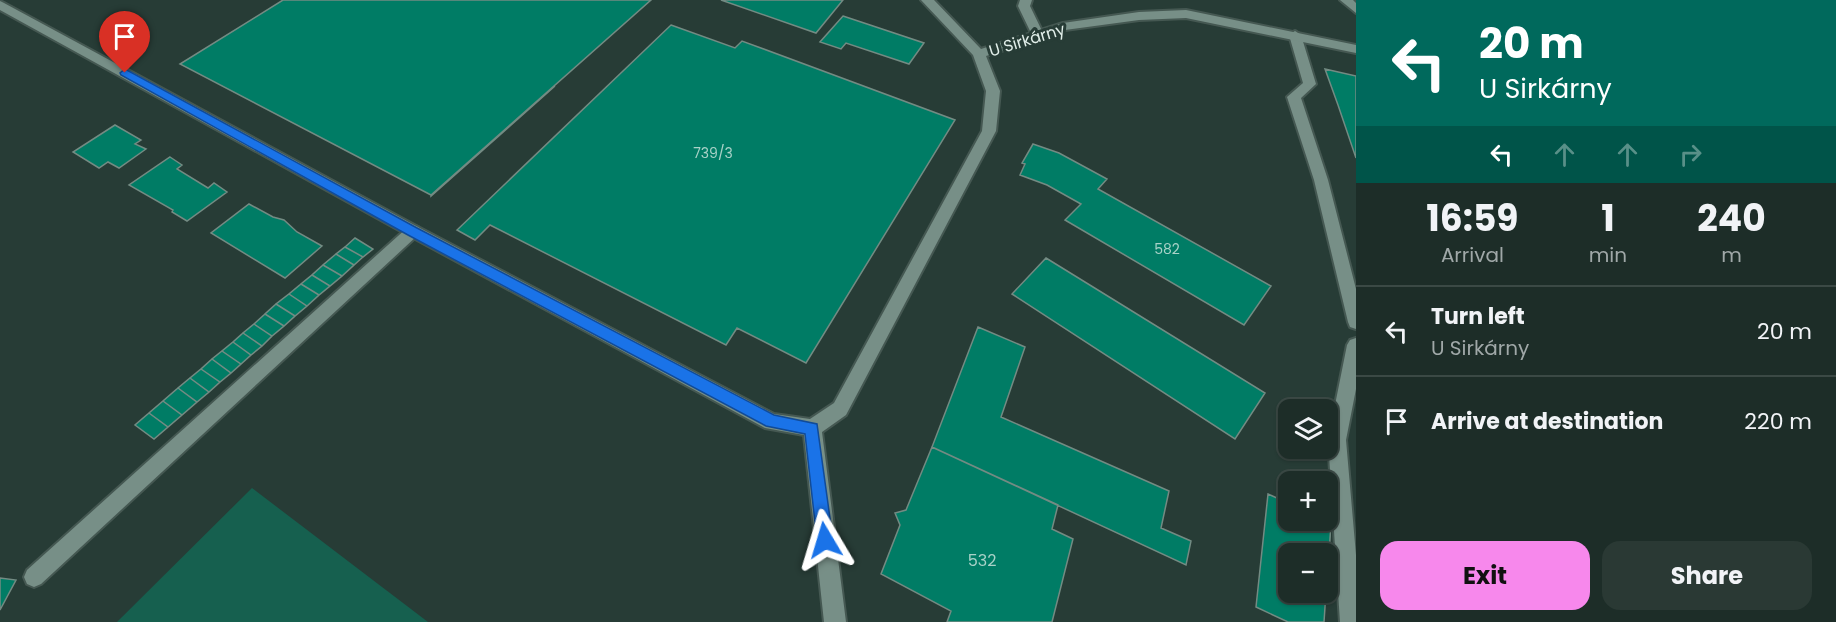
<!DOCTYPE html>
<meta charset="utf-8">
<style>
body{margin:0;font-family:Poppins,sans-serif;background:#2a3934;color:#f1f3f6;height:100vh;display:flex;flex-direction:column;font-size:22px;white-space:nowrap}
*{box-sizing:border-box;margin:0}
p{font-size:20px;color:#a0a8a8}
.icon{flex:none;width:33px;height:33px;fill:none;stroke:currentColor;stroke-width:2;stroke-linecap:round;stroke-linejoin:round}
.map{position:relative;flex:1;overflow:hidden}
.sheet{display:flex;flex-direction:column;background:#1d2d28;width:480px}
.sheet>*{flex:none}
.top-card{background:#00695c;color:#fff;overflow:hidden}
.buttons{position:absolute;left:1278px;top:399px;display:grid;gap:12px}
.buttons a{display:grid;place-items:center;width:60px;height:60px;border-radius:12px;background:#1d2d28;box-shadow:0 2px 4px #0004,0 0 0 2px #3b4945;font-size:30px}
.pin{position:absolute;display:grid;place-items:center;width:51px;height:51px;color:#fff;margin:-62px -26px;border-radius:50% 50% 50% 0;rotate:-45deg;box-shadow:0 0 6px #0007}
.pin .icon{rotate:45deg}
.me{position:absolute;width:66px;margin:-33px;rotate:353deg;stroke-linejoin:round;filter:drop-shadow(0 0 4px #0008)}
.turn{display:flex;align-items:center;gap:21px;height:126px;padding:0 24px;font-size:27px}
.turn .icon{width:78px;height:78px;stroke-width:2.5}
.turn b{display:block;font-size:42px;line-height:51px}
.lanes{display:flex;align-items:center;height:57px;padding:0 24px;background:#0003;justify-content:center;gap:30px;direction:ltr}
.lanes .off{opacity:.35}
.eta{display:flex;justify-content:space-evenly;align-items:center;height:102px;text-align:center}
.eta b{font-size:36px;font-weight:700;line-height:42px}
.cta{display:flex;gap:12px;margin-top:auto;padding:12px 24px}
.cta a{flex:1;height:69px;border-radius:18px;background:#f788ec;color:#111;font-size:24px;font-weight:700;line-height:69px;text-align:center}
.cta a+a{background:#2a3934;color:#f1f3f6}
ul{padding:0;list-style:none}
li{display:flex;align-items:center;gap:18px;height:90px;padding:0 24px;border-top:2px solid #3b4945}
li div{flex:1}
li b{display:block;font-size:22px}
li em{font-style:normal}
main{display:flex;flex:1;min-height:0}
.map>svg:first-child{display:block}
</style>
<main>
<div class="map">
<svg width="1356" height="622" viewBox="0 0 1356 622">
<rect width="100%" height="100%" fill="#273c36"/>
<path fill="#16604f" d="M 252,488 L 428,622 L 117,622 Z"/>
<path fill="#007c65" stroke="#738b83" stroke-width="1.5" d="M 283,0 L 651,0 L 431,195 L 180,64 Z
M 721,0 L 843,0 L 816,33 Z
M 843,16 L 924,43 L 909,64 L 846,43 L 841,49 L 820,42 Z
M 671,25 L 735,48 L 742,41 L 955,120 L 806,363 L 737,328 L 726,345 L 490,225 L 475,240 L 457,230 Z
M 1325,69 L 1356,76 L 1356,158 L 1338,105 Z
M 555,86 L 431,196 L 431,195 Z
M 115,125 L 141,140 L 135,144 L 146,149 L 119,168 L 108,162 L 99,168 L 73,152 Z
M 1033,144 L 1059,153 L 1107,179 L 1098,189 L 1271,286 L 1244,325 L 1065,220 L 1081,204 L 1047,185 L 1020,175 L 1025,164 L 1022,163 Z
M 170,157 L 182,165 L 177,169 L 208,188 L 214,183 L 227,192 L 187,221 L 172,212 L 173,210 L 129,185 Z
M 249,204 L 273,217 L 284,220 L 297,232 L 322,246 L 285,278 L 211,233 Z
M 355,238 L 373,249 L 363,257 L 345,247 Z
M 345,247 L 363,257 L 354,265 L 336,254 Z
M 336,254 L 354,265 L 342,276 L 323,265 Z
M 1046,258 L 1265,393 L 1235,439 L 1012,294 Z
M 323,265 L 342,276 L 330,286 L 312,275 Z
M 312,275 L 330,286 L 319,295 L 301,284 Z
M 301,284 L 319,295 L 307,306 L 289,294 Z
M 289,294 L 307,306 L 295,316 L 276,304 Z
M 276,304 L 295,316 L 284,326 L 265,314 Z
M 265,314 L 284,326 L 272,336 L 254,324 Z
M 254,324 L 272,336 L 262,346 L 243,333 Z
M 978,327 L 1025,347 L 1001,417 L 1169,491 L 1161,528 L 1191,541 L 1186,565 L 932,447 Z
M 243,333 L 262,346 L 251,355 L 233,342 Z
M 233,342 L 251,355 L 241,364 L 222,351 Z
M 222,351 L 241,364 L 231,373 L 212,359 Z
M 212,359 L 231,373 L 220,382 L 201,369 Z
M 201,369 L 220,382 L 209,392 L 190,378 Z
M 190,378 L 209,392 L 197,402 L 178,388 Z
M 178,388 L 197,402 L 182,415 L 163,401 Z
M 163,401 L 182,415 L 168,427 L 149,413 Z
M 149,413 L 168,427 L 154,439 L 135,425 Z
M 932,447 L 1058,505 L 1052,529 L 1073,539 L 1052,622 L 947,622 L 951,611 L 881,574 L 900,525 L 895,513 L 906,510 Z
M 1268,494 L 1288,503 L 1288,520 L 1331,522 L 1328,572 L 1328,554 L 1288,554 L 1288,592 L 1326,592 L 1324,622 L 1288,622 L 1256,607 Z
M 0,578 L 16,580 L 0,610 Z"/>
<g fill="none" stroke-linecap="round" stroke-linejoin="round">
<g stroke="#455852" stroke-width="4">
<path id="service" d="M 1020,0 L 1032,0 L 1030,6 L 1044,35 L 1042,38 L 1038,39 L 1032,35 L 1018,6 Z
M 1340,0 L 1353,0 L 1356,3 L 1356,13 Z
M 1295,31 L 1301,35 L 1316,84 L 1301,98 L 1328,180 L 1356,289 L 1356,329 L 1350,327 L 1348,322 L 1314,180 L 1287,97 L 1303,83 L 1289,35 Z
M 413,225 L 418,227 L 421,231 L 418,235 L 41,584 L 34,587 L 27,584 L 24,577 L 27,570 L 408,227 Z
M 1356,338 L 1356,389 L 1346,440 L 1356,555 L 1356,622 L 1340,622 L 1328,440 L 1347,345 L 1350,340 Z"/>
</g>
<g stroke="#455852" stroke-width="4">
<path id="minor" d="M 921,0 L 934,0 L 981,49 L 1063,23 L 1139,12 L 1186,10 L 1356,45 L 1356,53 L 1186,18 L 1139,20 L 1065,30 L 986,56 L 1000,91 L 996,131 L 846,415 L 822,432 L 846,622 L 824,622 L 804,435 L 765,428 L 408,235 L 0,10 L 0,1 L 4,3 L 418,227 L 774,414 L 810,419 L 834,403 L 982,131 L 986,91 L 973,55 Z"/>
</g>
<use href="#service" fill="#778f87" fill-rule="evenodd"/>
<use href="#minor" fill="#778f87" fill-rule="evenodd"/>
</g>
<path fill="#1a73e8" stroke="#114b97" stroke-width="1.5" d="M 125,69 L 417,228 L 774,415 L 817,424 L 833,540 L 831,546 L 825,548 L 819,546 L 817,540 L 805,434 L 766,426 L 408,235 L 121,75 L 120,73 Z"/>
<g text-anchor="middle" dominant-baseline="central" stroke-width="6" stroke-linejoin="round" paint-order="stroke">
<g font-size="14" fill="#a9d2c8">
<text x="713" y="153">739/3</text>
<text x="1167" y="249">582</text>
</g>
<g font-size="16" fill="#e1eee9" stroke="#273c36">
<text transform="translate(1027 40) rotate(-17)">U Sirkárny</text>
</g>
<g font-size="16" fill="#a9d2c8">
<text x="982" y="560">532</text>
</g>
</g>
</svg>
<div class="buttons">
<a><svg class="icon" aria-label="layers" viewBox="0 0 24 24"><path d="M12 4l9 5-9 5-9-5zM3 14l9 5 9-5"/></svg></a>
<a>+</a>
<a>−</a>
</div>
<div class="pin" style="left:125px;top:73px;background:#d93025"><svg class="icon" aria-label="arrive" viewBox="0 0 24 24"><path d="M6 21V4h12l-3 4 3 4H6"/></svg></div>
<svg class="me" style="left:825px;top:540px" viewBox="-20 -20 40 40"><path d="M0-17L14 15 0 8-14 15z" fill="#1a73e8" stroke="#fff" stroke-width="4"/></svg>
</div>
<section class="sheet">
<div class="top-card">
<div class="turn"><svg class="icon" aria-label="left" viewBox="0 0 24 24"><path d="M17 20v-9H6M10 6l-5 5 5 5"/></svg><div><b>20 m</b>U Sirkárny</div></div>
<div class="lanes"><svg class="icon" aria-label="left" viewBox="0 0 24 24"><path d="M17 20v-9H6M10 6l-5 5 5 5"/></svg><svg class="icon off" aria-label="ahead" viewBox="0 0 24 24"><path d="M12 20V5M6 11l6-6 6 6"/></svg><svg class="icon off" aria-label="ahead" viewBox="0 0 24 24"><path d="M12 20V5M6 11l6-6 6 6"/></svg><svg class="icon off" aria-label="right" viewBox="0 0 24 24"><path d="M7 20v-9h11M14 6l5 5-5 5"/></svg></div>
</div>
<div class="eta">
<div><b>16:59</b><p>Arrival</p></div>
<div><b>1</b><p>min</p></div>
<div><b>240</b><p>m</p></div>
</div>
<ul>
<li><svg class="icon" aria-label="left" viewBox="0 0 24 24"><path d="M17 20v-9H6M10 6l-5 5 5 5"/></svg><div><b>Turn left</b><p>U Sirkárny</p></div><em>20 m</em></li>
<li><svg class="icon" aria-label="arrive" viewBox="0 0 24 24"><path d="M6 21V4h12l-3 4 3 4H6"/></svg><div><b>Arrive at destination</b></div><em>220 m</em></li>
</ul>
<div class="cta"><a>Exit</a><a>Share</a></div>
</section>
</main>
